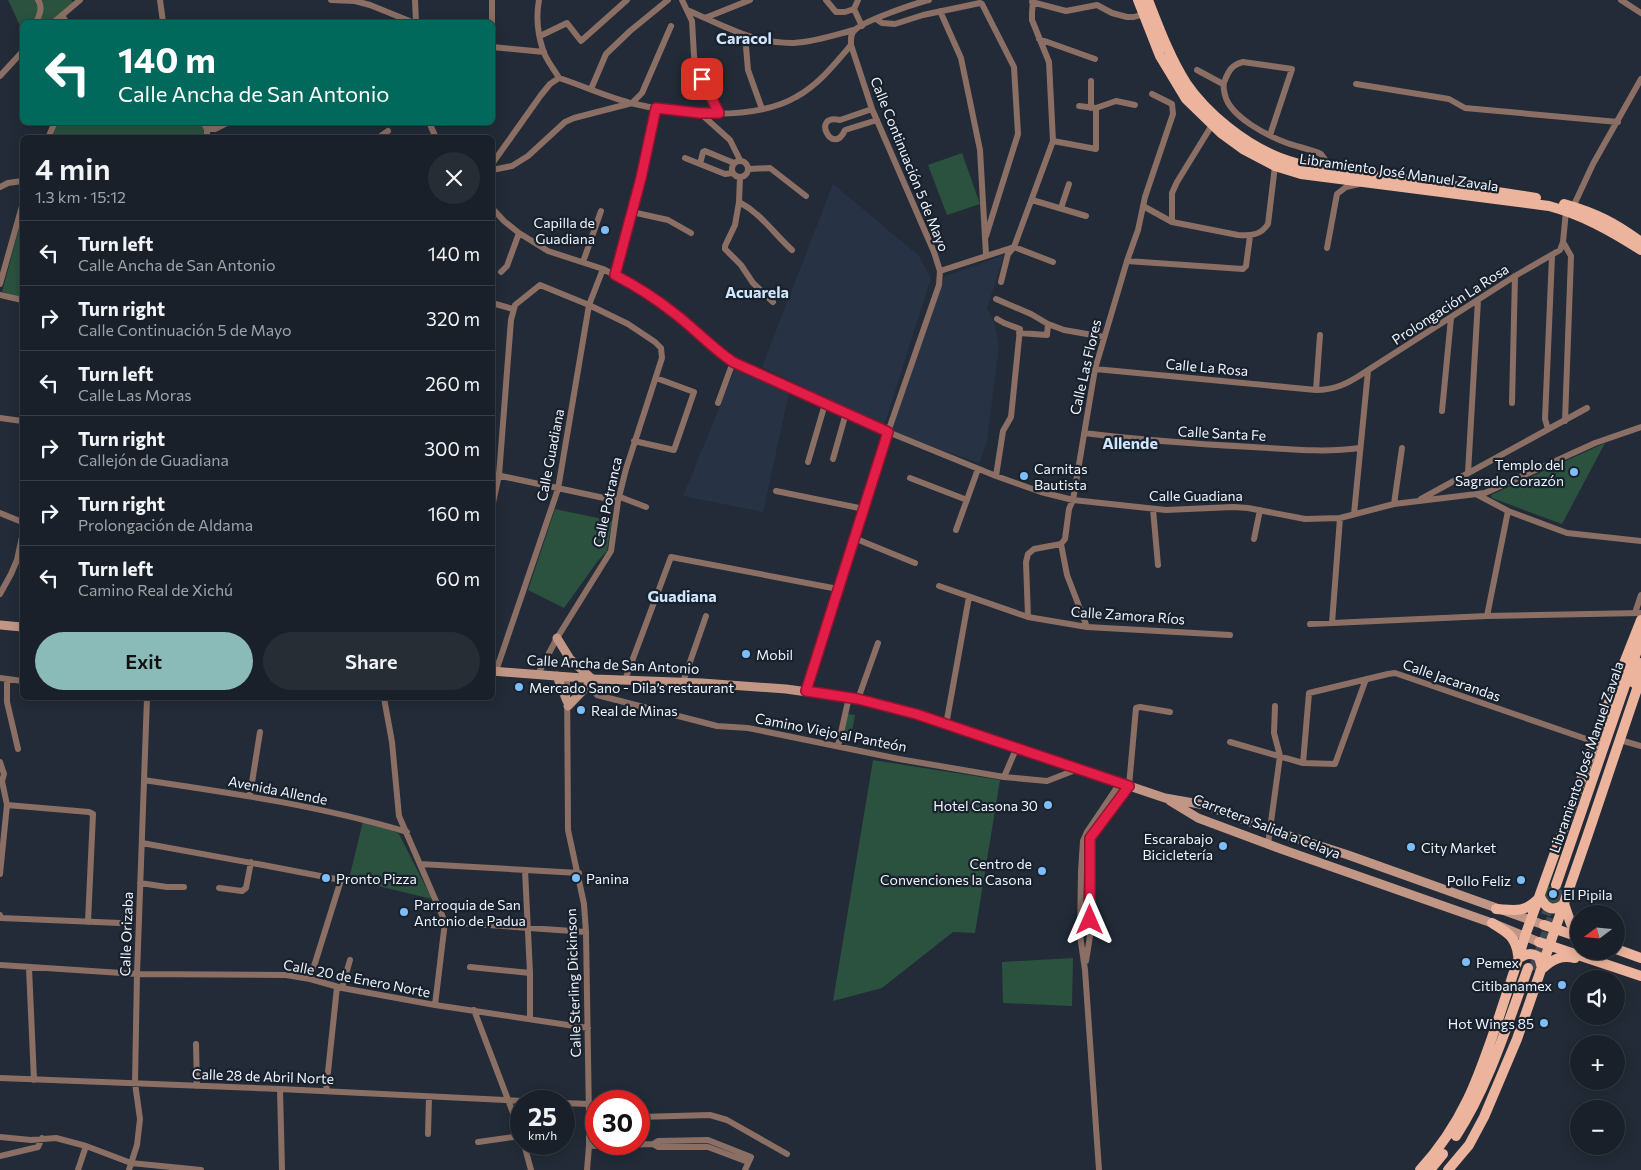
<!DOCTYPE html>
<meta charset="utf-8">
<style>
body{margin:0;font-family:Commissioner,sans-serif;background:#272d35;color:#f1f3f6;height:100vh;display:flex;flex-direction:column;font-size:19px;white-space:nowrap}
*{box-sizing:border-box;margin:0}
p{font-size:16px;color:#9fa3a8}
.icon{flex:none;width:28px;height:28px;fill:none;stroke:currentColor;stroke-width:2;stroke-linecap:round;stroke-linejoin:round}
.map{position:relative;flex:1;overflow:hidden}
.drawer{position:absolute;left:20px;top:135px;width:475px;height:565px;display:flex;flex-direction:column;background:#1a2029;border-radius:8px;box-shadow:0 2px 12px #0003,0 0 0 1px #383e46}
.drawer>*{flex:none}
.banner{position:absolute;left:20px;top:20px;width:475px;height:105px;border-radius:8px;box-shadow:0 2px 12px #0003,0 0 0 1px #383e46;background:#00695c;color:#fff;overflow:hidden}
.needle{width:32px;rotate:254deg}
.buttons{position:absolute;left:1570px;top:905px;display:grid;gap:10px}
.buttons a{display:grid;place-items:center;width:55px;height:55px;border-radius:50%;background:#1a2029;box-shadow:0 2px 12px #0003,0 0 0 1px #383e46;font-size:25px}
.speed{position:absolute;left:510px;top:1090px;display:flex;gap:10px;font-size:25px;font-weight:700;text-align:center}
.speed>*{display:grid;place-content:center;width:65px;height:65px;border-radius:50%;background:#1a2029;box-shadow:0 2px 12px #0003,0 0 0 1px #383e46;line-height:1}
.speed small{font-size:12px;font-weight:400}
.speed .limit{border:8px solid #d22;background:#fff;color:#111}
.pin{position:absolute;display:grid;place-items:center;width:42px;height:42px;color:#fff;margin:-21px;border-radius:10px;box-shadow:0 2px 8px #0006}
.me{position:absolute;width:55px;margin:-28px;rotate:0deg;stroke-linejoin:round;filter:drop-shadow(0 0 4px #0008)}
.turn{display:flex;align-items:center;gap:18px;height:105px;padding:0 15px;font-size:22px}
.turn .icon{width:65px;height:65px;stroke-width:2.5}
.turn b{display:block;font-size:35px;line-height:42px}
.round{display:grid;place-items:center;flex:none;width:52px;height:52px;border-radius:26px;background:#272d35}
.overview{display:flex;align-items:center;justify-content:space-between;height:85px;padding:0 15px}
h1{font-size:30px;font-weight:600;line-height:38px}
.primary-button{display:flex;gap:10px;margin-top:auto;padding:10px 15px}
.primary-button a{flex:1;height:58px;border-radius:30px;background:#8bbbb9;color:#111;font-size:20px;font-weight:600;line-height:58px;text-align:center}
.primary-button a+a{background:#272d35;color:#f1f3f6}
ul{padding:0;list-style:none}
li{display:flex;align-items:center;gap:15px;height:65px;padding:0 15px;border-top:1px solid #383e46}
li div{flex:1}
li b{display:block;font-size:19px}
li em{font-style:normal}
.map>svg:first-child{display:block}
</style>
<div class="map">
<svg width="1641" height="1170" viewBox="0 0 1641 1170">
<rect width="100%" height="100%" fill="#222b37"/>
<path fill="#273345" d="M 833,184 L 919,256 L 931,278 L 884,426 L 762,367 Z
M 1004,255 L 987,308 L 995,325 L 999,347 L 987,442 L 979,463 L 891,432 L 944,277 Z
M 735,369 L 789,393 L 763,512 L 683,496 Z"/>
<path fill="#2b523f" d="M 8,0 L 71,0 L 74,3 L 50,22 L 22,22 L 22,30 Z
M 58,122 L 201,123 L 205,129 L 206,138 L 52,138 Z
M 962,153 L 980,204 L 947,215 L 928,165 Z
M 22,218 L 22,298 L 2,292 Z
M 1605,443 L 1562,524 L 1492,498 L 1491,495 Z
M 555,509 L 612,521 L 607,551 L 597,562 L 564,608 L 528,590 Z
M 847,714 L 855,715 L 850,742 L 842,740 Z
M 873,760 L 1000,780 L 975,933 L 953,932 L 882,988 L 833,1001 Z
M 363,821 L 396,832 L 399,834 L 432,899 L 349,879 Z
M 1547,886 L 1563,891 L 1559,903 L 1552,906 L 1544,898 Z
M 1073,958 L 1072,1006 L 1003,1003 L 1002,962 Z"/>
<g fill="none" stroke-linecap="round" stroke-linejoin="round">
<path stroke="#414955" stroke-width="10" stroke-dasharray="10 5" stroke-linecap="butt" d="M 1546,915 L 1556,885
M 1533,970 L 1563,887"/>
<path stroke="#8b6f64" stroke-width="6" d="M 160,0 L 163,22
M 331,0 L 355,1 L 370,5 L 412,22
M 415,0 L 416,22
M 539,0 C 536,16 538,35 543,50 C 546,60 554,69 559,78
M 682,0 L 692,21 L 694,56 L 697,70 L 719,113
M 826,0 L 836,12 L 845,12 L 854,9
M 1621,0 L 1641,13
M 1032,2 L 1066,11 L 1097,5 L 1112,13 L 1127,17 L 1134,17 L 1144,14
M 854,9 L 862,26
M 854,9 L 858,0
M 687,10 C 722,25 754,44 794,43 C 814,42 835,35 854,30
M 940,11 L 961,58 L 980,150 L 986,255
M 62,15 L 66,22
M 705,18 L 750,0
M 876,19 L 882,23 L 895,24 L 923,15 L 980,3 L 982,4 L 1014,67 L 1018,134 L 986,236
M 36,22 C 40,15 43,7 38,0
M 54,22 L 80,0
M 492,22 L 492,0
M 745,35 L 748,70 L 762,109
M 540,36 L 567,23 L 581,41 L 627,0
M 1039,39 L 1095,59
M 492,47 L 544,52
M 1197,70 L 1223,84
M 0,76 L 22,52
M 1091,81 L 1091,108
M 1356,84 L 1449,99 L 1465,108 L 1618,122
M 591,89 L 606,54 L 630,31 L 668,0
M 1079,106 L 1096,108 L 1116,101 L 1135,105
M 872,109 L 840,120 C 810,113 833,158 845,130 L 877,120
M 700,113 L 730,140 L 740,160
M 203,122 L 207,129 L 207,138
M 429,122 L 436,138
M 207,129 L 215,129 L 229,122
M 1270,135 L 1292,69 L 1243,62 C 1232,65 1229,70 1225,80 C 1222,85 1224,90 1225,95 C 1230,117 1268,136 1287,143 C 1298,147 1310,149 1321,154 L 1326,161 L 1327,170
M 48,138 L 55,122
M 378,138 L 388,131
M 1053,141 L 1096,149 L 1096,108
M 685,158 L 725,174 L 733,173
M732 169a8 8 0 1 1 16 0a8 8 0 1 1-16 0Z
M 492,164 L 541,95 L 550,84 L 559,78 C 584,86 609,98 635,104 C 679,115 755,121 796,97 C 818,85 835,64 851,45
M 700,164 L 703,152 L 705,151 L 734,163
M 749,169 L 770,168 L 806,196
M 492,170 L 512,166 L 528,156 L 565,122 L 574,118 L 632,103 L 642,93 L 671,26
M 740,177 L 739,202 L 735,225 L 725,246 L 725,249 L 741,265 L 753,283 L 773,302
M 0,187 L 8,183 L 22,181
M 1032,200 L 1086,216
M 739,202 C 762,214 773,233 792,250
M 1143,206 L 1172,222 L 1238,235 C 1251,236 1261,235 1268,224 L 1275,166
M 1573,207 L 1593,164 L 1641,79
M 492,208 L 504,221 L 519,233 L 548,251 L 603,269 L 637,287 L 674,313 L 723,355 L 733,362 L 888,432 L 996,476 L 1041,492 L 1073,500 L 1166,510 L 1233,507 L 1248,508 L 1305,519 L 1340,518 L 1394,504 L 1485,493 L 1595,443 L 1641,427
M 1061,208 L 1069,184
M 632,212 L 668,220 L 691,233
M 1172,222 L 1172,193 L 1177,182 L 1212,125
M 1563,242 L 1571,256 L 1565,421
M 1327,248 L 1337,194 L 1346,187 L 1359,184
M 1127,261 L 1243,269 L 1246,266 L 1250,236
M 583,262 L 601,211
M 940,271 L 1014,247 L 1053,262
M 501,272 L 507,266 L 519,233
M 615,275 L 641,178 L 656,108
M 1001,282 L 1008,254 L 1014,247 L 1053,141 L 1049,62 L 1032,20 L 1032,13 L 1033,0
M 0,284 L 22,206
M 0,295 L 22,300
M 996,299 L 1031,314 L 1048,324
M 492,303 L 513,309
M 1019,333 L 1047,335 L 1048,324 L 1064,330 L 1104,337
M 1095,369 L 1316,390 C 1334,390 1347,384 1362,374 L 1515,276 L 1560,250 L 1563,242 L 1566,211
M 1316,390 L 1320,335
M 718,403 L 733,362
M 1512,403 L 1515,276
M 1442,411 L 1451,318
M 0,418 L 22,421
M 1548,429 L 1545,419 L 1552,256
M 1084,433 C 1140,440 1196,444 1252,447 C 1288,449 1324,453 1360,448
M 634,441 L 674,450 L 694,392 L 656,378
M 833,459 L 846,413
M 808,462 L 825,404
M 1468,473 L 1478,300
M 492,474 L 618,501
M 996,476 L 1003,431 L 1011,417 L 1020,329 L 1004,323 L 997,319
M 910,478 L 967,500
M 776,491 L 864,509
M 1476,494 L 1508,511 L 1567,533 L 1641,541
M 620,497 L 646,507
M 1421,499 L 1587,408
M 1394,504 L 1402,448
M 492,507 L 499,475 L 511,320 L 515,305 L 540,285 L 589,305 L 628,324 L 655,342 L 661,348 L 662,358 L 626,469 L 618,501 L 611,551 L 557,638 L 538,674
M 1153,509 L 1158,565
M 0,513 L 22,522
M 1354,514 L 1368,371
M 956,530 L 978,469
M 854,538 L 915,563
M 1254,539 L 1260,510
M 1061,544 L 1067,575 L 1087,627
M 939,586 L 1028,617 L 1087,627 L 1230,635
M 0,594 L 11,574 L 17,560 L 22,537
M 1635,613 L 1641,595
M 1487,616 L 1508,511
M 1028,617 L 1026,562 L 1028,554 L 1034,549 L 1061,544 L 1065,539 L 1069,509 L 1073,500 L 1095,369 L 1127,261 L 1138,230 L 1145,197 L 1173,114 L 1172,104 L 1152,94
M 1332,623 L 1340,518
M 1310,624 L 1487,616 L 1641,613
M 496,671 L 558,489 L 589,305 L 603,269
M 567,677 L 568,830 L 584,904 L 586,932 L 589,1118 L 589,1146 L 587,1170
M 0,678 L 22,681
M 7,679 L 7,702 L 18,749
M 595,679 L 595,693 L 597,695 L 717,726 L 748,728 L 899,759 L 1004,777 L 1047,781 L 1078,769
M 625,680 L 671,557 L 838,589
M 683,682 L 706,616
M 806,691 L 888,432 L 939,285 L 940,271 L 934,252 L 872,109 L 851,45 C 851,40 850,34 855,30 C 863,21 916,3 929,0
M 384,698 L 392,742 L 399,816 L 445,922 L 435,1005
M 858,699 L 878,643
M 946,725 L 969,597
M 1620,740 L 1641,746
M 1230,742 L 1303,763 L 1335,764 L 1366,679
M 838,746 L 849,697
M 0,762 L 4,774 L 2,781 L 7,805 L 0,874
M 1303,763 L 1309,693 L 1388,674 L 1395,673 L 1595,742
M 1004,777 L 1016,749
M 144,780 C 232,793 321,806 407,832
M 250,795 L 260,732
M 7,805 L 89,812 L 93,814 L 88,922
M 142,843 L 263,865 L 341,880 L 310,979
M 1268,844 L 1280,756 L 1274,733 L 1275,706
M 420,864 L 579,873
M 525,870 L 530,973 L 530,1019
M 140,883 L 167,887 L 184,887
M 219,888 L 242,891 L 246,888 L 251,862
M 0,915 L 1,918 L 120,923
M 445,922 L 586,932
M 1086,961 L 1090,936 L 1090,838 L 1129,786 L 1136,708 L 1140,707 L 1170,712
M 0,965 L 137,974 L 286,975 L 310,979 L 342,988 L 435,1005 L 588,1028
M 470,967 L 530,973
M 29,968 L 34,1080
M 342,988 L 350,960
M 474,1010 L 521,1134
M 196,1044 L 197,1086
M 0,1078 L 280,1089 L 524,1101
M 280,1089 L 282,1170
M 326,1091 L 337,987
M 564,1103 L 588,1104
M 639,1117 L 710,1115 L 727,1120 L 787,1154
M 428,1134 L 429,1097
M 0,1137 L 31,1140 L 56,1138 L 86,1146 L 131,1163 L 201,1170
M 478,1142 L 521,1136
M 524,1144 L 531,1170
M 653,1144 L 658,1147 L 708,1147 L 748,1162
M 589,1146 L 653,1144 L 658,1141 L 708,1140 L 751,1157 L 745,1170
M 0,1156 L 38,1147 L 42,1138
M 78,1170 L 86,1146
M 129,1170 L 137,1145 L 140,1119 L 135,1083 L 137,974 L 147,698
M 1099,1170 L 1085,970 L 1080,935 L 1081,871 L 1083,841 L 1087,832 L 1120,783"/>
<path stroke="#c29684" stroke-width="9" d="M 0,625 L 22,627
M 557,638 L 570,659 L 591,678
M 492,671 L 595,679 L 702,683 L 786,689 L 858,699 L 915,714 L 1165,798 L 1205,805 L 1271,830 L 1348,855 L 1544,925
M 557,676 L 567,701
M 568,706 L 594,679
M 1170,801 L 1198,818 L 1281,849 L 1492,923 L 1539,942"/>
<path stroke="#ecb49c" stroke-width="10" d="M 1138,0 L 1160,56 L 1186,99 L 1221,133 L 1243,149 L 1275,166 L 1301,174 L 1549,206 C 1583,215 1611,231 1641,250
M 1148,0 C 1159,28 1170,58 1186,83 C 1207,114 1245,144 1280,158 C 1311,170 1345,172 1377,176 C 1430,183 1483,189 1536,198
M 1564,204 C 1596,213 1615,223 1641,242
M 1634,683 L 1641,663
M 1556,885 L 1641,639
M 1540,897 C 1546,909 1553,912 1564,904
M 1564,904 L 1571,924 L 1579,929
M 1496,909 C 1514,910 1524,913 1537,900
M 1492,923 C 1507,932 1516,937 1518,955
M 1544,925 L 1579,937
M 1539,942 L 1641,976
M 1616,949 L 1641,958
M 1519,958 C 1527,953 1531,953 1539,957 L 1542,968
M 1543,968 C 1553,959 1561,955 1575,958
M 1456,1136 C 1489,1085 1507,1025 1528,968
M 1420,1170 C 1463,1123 1478,1079 1498,1020 C 1507,992 1517,964 1525,936 L 1613,691 L 1641,620
M 1430,1170 L 1443,1154
M 1448,1170 L 1469,1145 L 1484,1117 L 1517,1039 L 1588,834 L 1641,677"/>
</g>
<g fill="none" stroke-linecap="round" stroke-linejoin="round">
<g stroke="#92132f" stroke-width="12">
<path id="route" d="M 702,79 L 719,113 L 700,113 L 656,108 L 641,178 L 615,275 C 636,286 655,298 674,313 C 694,328 712,348 733,362 L 888,432 L 806,691 L 858,699 L 916,714 L 1129,786 L 1090,838 L 1090,920"/>
</g>
<use href="#route" stroke="#e11d48" stroke-width="9"/>
</g>
<g fill="#7dbef9" stroke="#19212d" stroke-width="2">
<circle cx="605" cy="230" r="5"/>
<circle cx="1574" cy="472" r="5"/>
<circle cx="1024" cy="476" r="5"/>
<circle cx="746" cy="654" r="5"/>
<circle cx="519" cy="687" r="5"/>
<circle cx="581" cy="710" r="5"/>
<circle cx="1048" cy="805" r="5"/>
<circle cx="1223" cy="846" r="5"/>
<circle cx="1411" cy="847" r="5"/>
<circle cx="1042" cy="871" r="5"/>
<circle cx="326" cy="878" r="5"/>
<circle cx="576" cy="878" r="5"/>
<circle cx="1521" cy="880" r="5"/>
<circle cx="1553" cy="894" r="5"/>
<circle cx="404" cy="912" r="5"/>
<circle cx="1466" cy="962" r="5"/>
<circle cx="1562" cy="985" r="5"/>
<circle cx="1544" cy="1023" r="5"/>
</g>
<g text-anchor="middle" dominant-baseline="central" stroke-width="4.5" stroke-linejoin="round" paint-order="stroke">
<g font-size="14" fill="#eff5fe" stroke="#19212d">
<text transform="translate(910 164) rotate(68)">Calle Continuación 5 de Mayo</text>
<text transform="translate(1399 172) rotate(8)">Libramiento José Manuel Zavala</text>
<text transform="translate(1450 304) rotate(-33)">Prolongación La Rosa</text>
<text transform="translate(1085 367) rotate(-77)">Calle Las Flores</text>
<text transform="translate(1207 367) rotate(5)">Calle La Rosa</text>
<text transform="translate(1222 433) rotate(3)">Calle Santa Fe</text>
<text transform="translate(550 455) rotate(-79)">Calle Guadiana</text>
<text x="1196" y="495">Calle Guadiana</text>
<text transform="translate(607 502) rotate(-78)">Calle Potranca</text>
<text transform="translate(1128 615) rotate(4)">Calle Zamora Ríos</text>
<text transform="translate(613 664) rotate(3)">Calle Ancha de San Antonio</text>
<text transform="translate(1452 680) rotate(19)">Calle Jacarandas</text>
<text transform="translate(831 732) rotate(11)">Camino Viejo al Panteón</text>
<text transform="translate(1586 757) rotate(-71)">Libramiento José Manuel Zavala</text>
<text transform="translate(278 790) rotate(11)">Avenida Allende</text>
<text transform="translate(1267 826) rotate(21)">Carretera Salida a Celaya</text>
<text transform="translate(126 934) rotate(-88)">Calle Orizaba</text>
<text transform="translate(357 978) rotate(11)">Calle 20 de Enero Norte</text>
<text transform="translate(573 983) rotate(-92)">Calle Sterling Dickinson</text>
<text transform="translate(263 1076) rotate(2)">Calle 28 de Abril Norte</text>
</g>
<g font-size="14" fill="#eff5fe" stroke="#19212d" text-anchor="start">
<text x="595" y="222" text-anchor="end">Capilla de<tspan x="595" dy="16">Guadiana</tspan></text>
<text x="1564" y="464" text-anchor="end">Templo del<tspan x="1564" dy="16">Sagrado Corazón</tspan></text>
<text x="1034" y="468">Carnitas<tspan x="1034" dy="16">Bautista</tspan></text>
<text x="756" y="654">Mobil</text>
<text x="529" y="687">Mercado Sano - Dila’s restaurant</text>
<text x="591" y="710">Real de Minas</text>
<text x="1038" y="805" text-anchor="end">Hotel Casona 30</text>
<text x="1213" y="838" text-anchor="end">Escarabajo<tspan x="1213" dy="16">Bicicletería</tspan></text>
<text x="1421" y="847">City Market</text>
<text x="1032" y="863" text-anchor="end">Centro de<tspan x="1032" dy="16">Convenciones la Casona</tspan></text>
<text x="336" y="878">Pronto Pizza</text>
<text x="586" y="878">Panina</text>
<text x="1511" y="880" text-anchor="end">Pollo Feliz</text>
<text x="1563" y="894">El Pipila</text>
<text x="414" y="904">Parroquia de San<tspan x="414" dy="16">Antonio de Padua</tspan></text>
<text x="1476" y="962">Pemex</text>
<text x="1552" y="985" text-anchor="end">Citibanamex</text>
<text x="1534" y="1023" text-anchor="end">Hot Wings 85</text>
</g>
<g font-size="16" font-weight="bold" fill="#cfe6fd" stroke="#19212d">
<text x="744" y="37">Caracol</text>
<text x="757" y="291">Acuarela</text>
<text x="1130" y="442">Allende</text>
<text x="682" y="595">Guadiana</text>
</g>
</g>
</svg>
<div class="buttons">
<a><svg class="needle" viewBox="-14 -14 28 28"><path d="M0-13l5 13h-10z" fill="#e53935"/><path d="M0 13l5-13h-10z" fill="#9fa3a8"/></svg></a>
<a><svg class="icon" aria-label="sound" viewBox="0 0 24 24"><path d="M4 9h4l5-4v14l-5-4H4zM17 9q2 3 0 6"/></svg></a>
<a>+</a>
<a>−</a>
</div>
<div class="speed"><div>25<small>km/h</small></div><div class="limit">30</div></div>
<div class="pin" style="left:702px;top:79px;background:#d93025"><svg class="icon" aria-label="arrive" viewBox="0 0 24 24"><path d="M6 21V4h12l-3 4 3 4H6"/></svg></div>
<svg class="me" style="left:1090px;top:920px" viewBox="-20 -20 40 40"><path d="M0-17L14 15 0 8-14 15z" fill="#e11d48" stroke="#fff" stroke-width="4"/></svg>
<div class="banner">
<div class="turn"><svg class="icon" aria-label="left" viewBox="0 0 24 24"><path d="M17 20v-9H6M10 6l-5 5 5 5"/></svg><div><b>140 m</b>Calle Ancha de San Antonio</div></div>
</div>
<section class="drawer">
<div class="overview"><div><h1>4 min</h1><p>1.3 km · 15:12</p></div><a class="round"><svg class="icon" aria-label="close" viewBox="0 0 24 24"><path d="M6 6l12 12M18 6L6 18"/></svg></a></div>
<ul>
<li><svg class="icon" aria-label="left" viewBox="0 0 24 24"><path d="M17 20v-9H6M10 6l-5 5 5 5"/></svg><div><b>Turn left</b><p>Calle Ancha de San Antonio</p></div><em>140 m</em></li>
<li><svg class="icon" aria-label="right" viewBox="0 0 24 24"><path d="M7 20v-9h11M14 6l5 5-5 5"/></svg><div><b>Turn right</b><p>Calle Continuación 5 de Mayo</p></div><em>320 m</em></li>
<li><svg class="icon" aria-label="left" viewBox="0 0 24 24"><path d="M17 20v-9H6M10 6l-5 5 5 5"/></svg><div><b>Turn left</b><p>Calle Las Moras</p></div><em>260 m</em></li>
<li><svg class="icon" aria-label="right" viewBox="0 0 24 24"><path d="M7 20v-9h11M14 6l5 5-5 5"/></svg><div><b>Turn right</b><p>Callejón de Guadiana</p></div><em>300 m</em></li>
<li><svg class="icon" aria-label="right" viewBox="0 0 24 24"><path d="M7 20v-9h11M14 6l5 5-5 5"/></svg><div><b>Turn right</b><p>Prolongación de Aldama</p></div><em>160 m</em></li>
<li><svg class="icon" aria-label="left" viewBox="0 0 24 24"><path d="M17 20v-9H6M10 6l-5 5 5 5"/></svg><div><b>Turn left</b><p>Camino Real de Xichú</p></div><em>60 m</em></li>
</ul>
<div class="primary-button"><a>Exit</a><a>Share</a></div>
</section>
</div>
